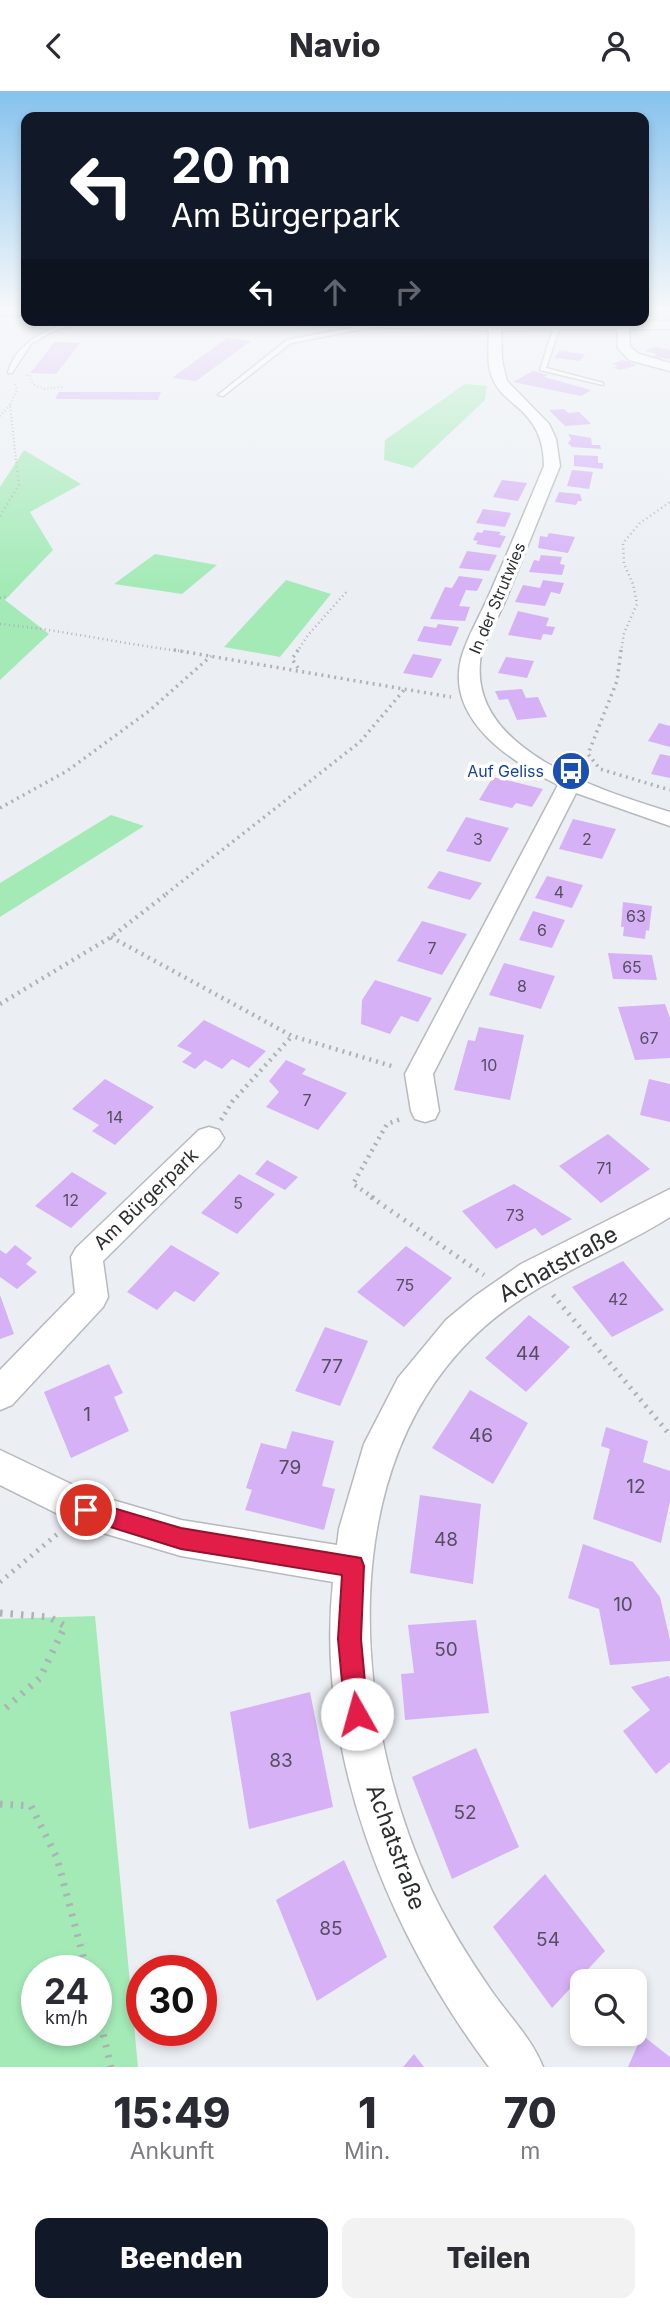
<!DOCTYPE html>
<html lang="de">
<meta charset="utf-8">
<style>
body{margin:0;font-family:Inter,sans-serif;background:#f2f2f3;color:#2b2b33;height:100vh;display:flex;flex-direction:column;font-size:26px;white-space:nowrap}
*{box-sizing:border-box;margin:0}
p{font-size:23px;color:#7c7c81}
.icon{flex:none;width:38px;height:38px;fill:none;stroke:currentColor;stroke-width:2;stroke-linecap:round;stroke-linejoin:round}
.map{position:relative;height:1976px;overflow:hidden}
.details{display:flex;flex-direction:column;background:#fff;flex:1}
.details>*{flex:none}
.guide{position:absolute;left:21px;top:21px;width:628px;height:214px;border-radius:14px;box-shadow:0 4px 10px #0003;background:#111827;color:#fff;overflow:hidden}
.fabs{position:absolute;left:570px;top:1878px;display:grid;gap:14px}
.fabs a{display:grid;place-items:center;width:77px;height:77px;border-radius:14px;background:#fff;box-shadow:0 4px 10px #0003;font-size:35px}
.speed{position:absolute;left:21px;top:1864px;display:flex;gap:14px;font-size:35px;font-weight:700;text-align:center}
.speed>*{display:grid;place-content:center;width:91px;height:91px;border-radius:50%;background:#fff;box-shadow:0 4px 10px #0003;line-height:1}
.speed small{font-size:18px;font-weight:400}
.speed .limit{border:10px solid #d22;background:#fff;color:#111}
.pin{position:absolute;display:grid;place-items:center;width:60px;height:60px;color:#fff;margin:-30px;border:4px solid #fff;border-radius:50%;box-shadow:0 2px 7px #0007}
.me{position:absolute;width:77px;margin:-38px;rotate:353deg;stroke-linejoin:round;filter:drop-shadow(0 0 5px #0008)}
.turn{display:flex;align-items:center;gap:24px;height:147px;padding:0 35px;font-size:32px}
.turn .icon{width:91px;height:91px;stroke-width:2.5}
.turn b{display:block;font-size:49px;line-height:60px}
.lanes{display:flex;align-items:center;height:66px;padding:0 35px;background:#0003;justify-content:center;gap:35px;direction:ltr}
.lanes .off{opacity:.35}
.eta{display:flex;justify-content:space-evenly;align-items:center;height:119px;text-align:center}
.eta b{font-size:42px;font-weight:800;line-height:49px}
.primary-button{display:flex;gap:14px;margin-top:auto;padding:14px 35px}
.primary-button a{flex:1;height:80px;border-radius:14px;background:#111827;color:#fff;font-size:28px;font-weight:800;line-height:80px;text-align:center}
.primary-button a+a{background:#f2f2f3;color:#2b2b33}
header{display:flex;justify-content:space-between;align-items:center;height:91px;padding:0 35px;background:#fff;font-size:32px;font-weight:800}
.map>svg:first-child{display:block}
</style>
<header><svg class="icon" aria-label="back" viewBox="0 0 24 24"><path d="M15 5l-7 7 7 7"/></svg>Navio<svg class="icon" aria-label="person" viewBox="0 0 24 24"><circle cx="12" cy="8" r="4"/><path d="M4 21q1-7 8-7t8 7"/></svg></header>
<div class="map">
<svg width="670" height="1976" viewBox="0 0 670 1976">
<rect width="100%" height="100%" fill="#ebeff4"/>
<path fill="#a4eab7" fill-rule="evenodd" d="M 465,293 L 487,295 L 485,309 L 413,377 L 384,369 L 385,349 Z
M 24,359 L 81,393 L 30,421 L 53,459 L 5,509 L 49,543 L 0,589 L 0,396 Z
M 155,463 L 217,474 L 182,503 L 114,493 Z
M 286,489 L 331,503 L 280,566 L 224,556 Z
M 111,724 L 144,735 L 0,826 L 0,792 Z
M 95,1525 L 138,1976 L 0,1976 L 0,1528 ZM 37,1880 L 96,1880 L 96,1939 L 37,1939 Z"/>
<path fill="#d6b1f5" d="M 227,247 L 251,250 L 196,290 L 172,287 Z
M 55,251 L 80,252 L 56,283 L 30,282 Z
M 654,256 L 670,259 L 670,268 L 653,266 L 657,263 L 645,260 Z
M 559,260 L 585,263 L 580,270 L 554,267 Z
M 623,269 L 637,274 L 621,279 L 613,277 L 618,275 L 612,273 Z
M 533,280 L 548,284 L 544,286 L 591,299 L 581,305 L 513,291 Z
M 59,301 L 161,301 L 158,309 L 55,308 Z
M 564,318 L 568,322 L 579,321 L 591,333 L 565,335 L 549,319 Z
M 568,343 L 591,347 L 592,354 L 600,354 L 601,358 L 572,356 L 568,352 L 571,348 Z
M 574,364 L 598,365 L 598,372 L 603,372 L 603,378 L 574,375 Z
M 572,379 L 593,381 L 589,398 L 567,395 Z
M 502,389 L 527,392 L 518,410 L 493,406 Z
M 559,401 L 580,403 L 582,410 L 578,410 L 576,414 L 555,411 Z
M 483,418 L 511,422 L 505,436 L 476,432 Z
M 484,439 L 501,441 L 499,444 L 506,445 L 500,457 L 476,453 L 478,450 L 473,449 L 477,441 L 482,442 Z
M 549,442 L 575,446 L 568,462 L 538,457 L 540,445 L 547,446 Z
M 467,460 L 497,464 L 489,480 L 459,477 Z
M 541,464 L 562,466 L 560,473 L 565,474 L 562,484 L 529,481 L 534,469 L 539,470 Z
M 459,485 L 483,488 L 477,500 L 466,499 L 459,515 L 470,516 L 465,530 L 430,528 L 445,496 L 452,497 Z
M 543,489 L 564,492 L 560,503 L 551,501 L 545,515 L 515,511 L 523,494 L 540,497 Z
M 518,520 L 549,527 L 546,535 L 555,536 L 552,544 L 543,543 L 541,549 L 508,544 Z
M 438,533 L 459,536 L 451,555 L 417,550 L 424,535 L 436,537 Z
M 413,563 L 442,568 L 432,587 L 403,582 Z
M 506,566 L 534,570 L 527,587 L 498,582 Z
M 522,598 L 526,607 L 538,606 L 547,626 L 517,629 L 508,608 L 499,609 L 495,600 Z
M 659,632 L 670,635 L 670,656 L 648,650 Z
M 660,663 L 670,665 L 670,687 L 651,683 Z
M 493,686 L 543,698 L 532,716 L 516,712 L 512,717 L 479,709 Z
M 466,726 L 509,737 L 490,771 L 446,760 Z
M 573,728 L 616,738 L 602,768 L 559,758 Z
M 439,780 L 482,792 L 470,809 L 427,797 Z
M 547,785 L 583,794 L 572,817 L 535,807 Z
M 623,811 L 652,815 L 649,840 L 646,839 L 645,848 L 623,845 L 624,836 L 621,836 Z
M 533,820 L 565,829 L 552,857 L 519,849 Z
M 422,830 L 467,843 L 442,884 L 397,870 Z
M 608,862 L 652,864 L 657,889 L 613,888 Z
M 504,872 L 555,885 L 541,918 L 489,904 Z
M 375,889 L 432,907 L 418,931 L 401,925 L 390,943 L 361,933 L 362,909 Z
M 665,913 L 670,927 L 670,967 L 635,969 L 618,916 Z
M 204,929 L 266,960 L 249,977 L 232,968 L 222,978 L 205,969 L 195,978 L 182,971 L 192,962 L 177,955 Z
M 479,936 L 524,944 L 510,1009 L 454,999 L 468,949 L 475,950 Z
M 286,969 L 306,978 L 302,983 L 347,1002 L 318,1039 L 266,1016 L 279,1001 L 269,990 Z
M 105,988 L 154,1016 L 115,1054 L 92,1040 L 99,1034 L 72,1018 Z
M 649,988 L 670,993 L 670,1031 L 640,1024 Z
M 608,1043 L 650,1078 L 601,1112 L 559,1075 Z
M 267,1069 L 298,1086 L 285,1099 L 255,1083 Z
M 72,1081 L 107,1102 L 71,1137 L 35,1115 Z
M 239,1083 L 275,1103 L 237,1143 L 201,1122 Z
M 514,1093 L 572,1128 L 542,1145 L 535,1137 L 496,1158 L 462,1120 Z
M 15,1154 L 32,1167 L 26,1173 L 37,1181 L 17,1198 L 0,1186 L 0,1159 L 6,1163 Z
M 171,1154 L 220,1182 L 194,1211 L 175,1200 L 157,1219 L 127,1201 Z
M 406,1155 L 452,1187 L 404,1236 L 357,1201 Z
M 623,1170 L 664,1219 L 612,1246 L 572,1196 Z
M 0,1204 L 14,1243 L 0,1248 Z
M 529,1224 L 570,1256 L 526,1301 L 485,1267 Z
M 325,1236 L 368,1250 L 340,1315 L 295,1300 Z
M 109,1273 L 123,1302 L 114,1306 L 129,1340 L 71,1367 L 44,1301 Z
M 470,1299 L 528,1332 L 493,1393 L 432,1357 Z
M 606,1336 L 648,1350 L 643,1371 L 670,1380 L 670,1410 L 661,1452 L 593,1428 L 610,1358 L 601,1355 Z
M 292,1340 L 334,1350 L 322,1395 L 335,1398 L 324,1439 L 245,1419 L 252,1399 L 246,1397 L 261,1352 L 286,1358 Z
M 420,1404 L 481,1413 L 473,1493 L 410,1482 Z
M 583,1453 L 633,1471 L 660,1506 L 670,1549 L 670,1570 L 610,1574 L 599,1518 L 568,1507 Z
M 476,1529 L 489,1622 L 405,1629 L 401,1583 L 414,1582 L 408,1534 Z
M 668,1585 L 670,1587 L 670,1671 L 656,1683 L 623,1640 L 650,1619 L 631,1596 Z
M 310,1601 L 333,1716 L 249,1738 L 230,1621 Z
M 476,1657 L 519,1756 L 452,1788 L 412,1686 Z
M 344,1769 L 387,1866 L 317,1910 L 276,1809 Z
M 545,1783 L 605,1860 L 552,1917 L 493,1836 Z
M 642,1944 L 670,1966 L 670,1976 L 628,1976 Z
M 414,1963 L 424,1976 L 403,1976 Z"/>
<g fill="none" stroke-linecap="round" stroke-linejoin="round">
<g stroke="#b6b9be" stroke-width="3">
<path id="service" d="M 75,229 L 85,229 L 51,241 L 31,253 L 12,282 L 8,282 C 16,251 46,239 75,229 Z
M 382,231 L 384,234 L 291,252 L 223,305 L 218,304 L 287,249 Z
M 557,233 L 560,235 L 546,277 L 603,292 L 603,294 L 540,279 L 554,235 Z"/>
</g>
<g stroke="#b6b9be" stroke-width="3">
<path id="minor" d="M 0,217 L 26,217 L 26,225 L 0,223 Z
M 238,229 L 670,230 L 670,238 L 629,238 L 630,256 L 639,263 L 670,272 L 670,280 L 629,269 L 618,257 L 617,238 L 501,239 L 502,270 L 507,290 L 549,333 L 556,348 L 560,375 C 541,421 523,467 504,513 C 496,532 481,552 480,572 C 472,661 603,700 670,721 L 670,735 L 576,702 L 433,983 L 439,1020 L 435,1028 L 425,1031 L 415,1028 L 411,1020 L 405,983 L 558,694 C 512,671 446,630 461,568 C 467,546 480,525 489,504 C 508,461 526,418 544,375 C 544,348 535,330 514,313 C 506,306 497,299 493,288 C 486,273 489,255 489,239 L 244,233 Z
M 209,1036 L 219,1039 L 224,1047 L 219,1055 L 103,1170 L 108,1206 L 103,1216 L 12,1314 L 0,1319 L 0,1279 L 75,1202 L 71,1166 L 76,1157 L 199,1039 Z
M 670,1098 L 670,1126 C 608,1165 540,1187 484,1236 C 330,1372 352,1628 431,1798 C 448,1834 470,1869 493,1902 C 510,1926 532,1948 543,1976 L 489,1976 C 388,1841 315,1662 333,1491 L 181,1465 L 86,1437 L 0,1394 L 0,1359 L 92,1403 L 181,1429 L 337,1454 L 339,1438 L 364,1353 L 398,1287 L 446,1229 L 475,1205 L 521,1173 Z"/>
</g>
<path stroke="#aeb1b5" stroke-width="2" stroke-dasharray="1 2.5" stroke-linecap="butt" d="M 27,284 L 30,284 L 33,293 L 44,298 L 63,296
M 15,293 L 17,298 L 10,314 L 16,370
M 0,325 L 10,314"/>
<path stroke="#aeb1b5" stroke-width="2.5" stroke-dasharray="1 3.5" stroke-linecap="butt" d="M 0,425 L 19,394 L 16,368
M 0,507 L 9,505
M 0,533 C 64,539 126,554 189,561
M 297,561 L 308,544 L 348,499
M 621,561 L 624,542 L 637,513 L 633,493 L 624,473 L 623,452 L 640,432 L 670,411"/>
<path stroke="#aeb1b5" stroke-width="3.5" stroke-dasharray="2 4.5" stroke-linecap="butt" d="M 174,559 L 451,606
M 298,559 L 292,568 L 298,577
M 621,559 L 617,590 L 588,663 L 600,678 L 670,699
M 0,717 L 67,680 L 149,620 L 211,565
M 166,803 L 360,651 L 404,599"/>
<path stroke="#aeb1b5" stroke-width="4.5" stroke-dasharray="2 5" stroke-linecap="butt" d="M 111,846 L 292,945 L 395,976
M 0,913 L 111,846 L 169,801
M 221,1029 L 232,1011 L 292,945
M 374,1107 L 353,1093 L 387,1033 L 401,1028"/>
<path stroke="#aeb1b5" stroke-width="5" stroke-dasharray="2 6" stroke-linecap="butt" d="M 371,1106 L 484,1184
M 553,1204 L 670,1344
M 0,1491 L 61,1440"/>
<path stroke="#aeb1b5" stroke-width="7" stroke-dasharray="2.5 8" stroke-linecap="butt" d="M 0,1522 L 49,1526 L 65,1535 L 40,1587 L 0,1622
M 0,1713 L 31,1715 L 57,1767 L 87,1880
M 96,1913 L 111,1976"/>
<use href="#service" fill="#fff" fill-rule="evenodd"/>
<use href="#minor" fill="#fff" fill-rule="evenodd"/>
</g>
<linearGradient id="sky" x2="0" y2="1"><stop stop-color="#86c2ee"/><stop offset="0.44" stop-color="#f6f8fa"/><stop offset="1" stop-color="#f6f8fa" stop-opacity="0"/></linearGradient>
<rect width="670" height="494" fill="url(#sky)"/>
<path fill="#e11d48" stroke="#92132f" stroke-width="2" d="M 86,1409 L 181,1437 L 361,1467 L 364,1475 L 361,1548 L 368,1623 L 365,1631 L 357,1634 L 348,1631 L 345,1623 L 338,1548 L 342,1484 L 181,1458 L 78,1426 L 75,1419 L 78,1412 Z"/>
<defs>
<g id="bus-disc" transform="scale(2.0125)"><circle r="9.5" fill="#1a4fb4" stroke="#fff"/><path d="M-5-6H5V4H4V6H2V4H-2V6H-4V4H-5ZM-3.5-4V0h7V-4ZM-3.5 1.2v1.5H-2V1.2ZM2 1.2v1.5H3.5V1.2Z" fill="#fff"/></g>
</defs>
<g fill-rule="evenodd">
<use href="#bus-disc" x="571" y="680"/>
</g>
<g text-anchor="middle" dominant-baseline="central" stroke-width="7" stroke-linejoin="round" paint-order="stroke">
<g font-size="16" fill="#2c2d2f" stroke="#fff">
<text transform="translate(497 507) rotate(-67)">In der Strutwies</text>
</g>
<g font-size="16" fill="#164399" stroke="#fff" text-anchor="end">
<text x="544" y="680">Auf Geliss</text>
</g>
<g font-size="16" fill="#564e60">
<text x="478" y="748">3</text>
<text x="587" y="748">2</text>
<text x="559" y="801">4</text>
<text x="636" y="825">63</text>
<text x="542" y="839">6</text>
<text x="432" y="857">7</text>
<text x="632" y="876">65</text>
<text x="522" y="895">8</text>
<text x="649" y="947">67</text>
<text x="489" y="974">10</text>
<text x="307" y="1009">7</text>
<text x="115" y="1026">14</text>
<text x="604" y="1077">71</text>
<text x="71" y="1109">12</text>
<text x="238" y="1112">5</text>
<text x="515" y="1124">73</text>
<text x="405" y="1194">75</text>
<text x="618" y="1208">42</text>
</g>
<g font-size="19" fill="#2c2d2f" stroke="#fff">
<text transform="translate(146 1108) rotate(-44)">Am Bürgerpark</text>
</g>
<g font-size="19" fill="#564e60">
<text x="528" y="1262">44</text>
<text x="332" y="1275">77</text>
<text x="87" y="1323">1</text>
<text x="481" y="1344">46</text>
<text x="290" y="1376">79</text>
<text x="636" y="1395">12</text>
<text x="446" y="1448">48</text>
<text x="623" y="1513">10</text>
<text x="446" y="1558">50</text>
<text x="281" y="1669">83</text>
<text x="465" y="1721">52</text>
<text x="331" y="1837">85</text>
<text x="548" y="1848">54</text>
</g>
<g font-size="23" fill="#2c2d2f" stroke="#fff">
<text transform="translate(558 1173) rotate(-29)">Achatstraße</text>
<text transform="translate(396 1756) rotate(70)">Achatstraße</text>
</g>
</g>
</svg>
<div class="fabs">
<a><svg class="icon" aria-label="search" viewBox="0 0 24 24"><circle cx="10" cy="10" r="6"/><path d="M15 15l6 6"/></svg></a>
</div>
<div class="speed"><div>24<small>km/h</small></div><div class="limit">30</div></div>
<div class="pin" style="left:86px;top:1419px;background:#d93025"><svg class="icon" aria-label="arrive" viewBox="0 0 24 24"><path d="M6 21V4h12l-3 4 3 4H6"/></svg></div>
<svg class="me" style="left:357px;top:1623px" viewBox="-20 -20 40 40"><circle r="19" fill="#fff"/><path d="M0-13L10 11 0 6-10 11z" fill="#e11d48"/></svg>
<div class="guide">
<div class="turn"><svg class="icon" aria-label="left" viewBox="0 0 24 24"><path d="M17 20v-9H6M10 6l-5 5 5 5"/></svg><div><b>20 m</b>Am Bürgerpark</div></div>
<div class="lanes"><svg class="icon" aria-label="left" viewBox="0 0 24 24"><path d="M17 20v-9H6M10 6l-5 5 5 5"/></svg><svg class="icon off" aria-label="ahead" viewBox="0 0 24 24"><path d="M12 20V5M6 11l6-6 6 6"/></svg><svg class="icon off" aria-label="right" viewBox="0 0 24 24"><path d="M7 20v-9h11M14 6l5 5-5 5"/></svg></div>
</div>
</div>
<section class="details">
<div class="eta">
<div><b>15:49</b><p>Ankunft</p></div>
<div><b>1</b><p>Min.</p></div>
<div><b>70</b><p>m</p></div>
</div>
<div class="primary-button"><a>Beenden</a><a>Teilen</a></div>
</section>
